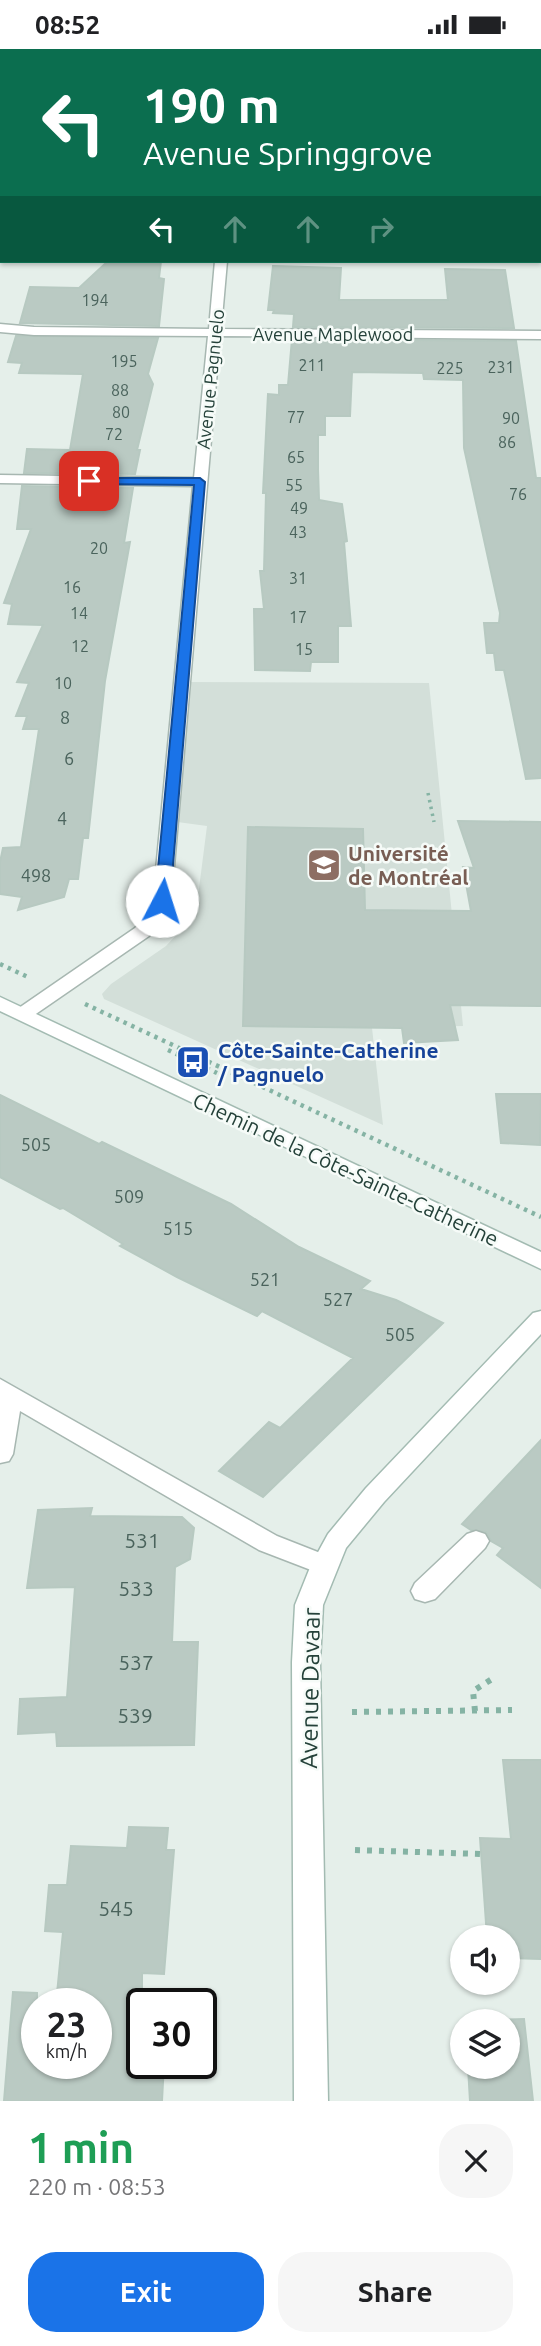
<!DOCTYPE html>
<meta charset="utf-8">
<style>
body{margin:0;font-family:Ubuntu,sans-serif;background:#f6f6f6;color:#202124;height:100vh;display:flex;flex-direction:column;font-size:26px;white-space:nowrap}
*{box-sizing:border-box;margin:0}
p{font-size:23px;color:#757577}
.icon{flex:none;width:38px;height:38px;fill:none;stroke:currentColor;stroke-width:2;stroke-linecap:round;stroke-linejoin:round}
.map{position:relative;height:2052px;overflow:hidden}
.side{display:flex;flex-direction:column;background:#fff;flex:1}
.side>*{flex:none}
.top-card{position:absolute;left:0px;top:0px;width:542px;height:214px;box-shadow:0 2px 5px #0004;background:#0b6e4f;color:#fff;overflow:hidden}
.controls{position:absolute;left:450px;top:1876px;display:grid;gap:14px}
.controls a{display:grid;place-items:center;width:70px;height:70px;border-radius:50%;background:#fff;box-shadow:0 2px 5px #0004;font-size:35px}
.speed{position:absolute;left:21px;top:1939px;display:flex;gap:14px;font-size:35px;font-weight:700;text-align:center}
.speed>*{display:grid;place-content:center;width:91px;height:91px;border-radius:50%;background:#fff;box-shadow:0 2px 5px #0004;line-height:1}
.speed small{font-size:18px;font-weight:400}
.speed .limit{border:4px solid #111;border-radius:10px;background:#fff;color:#111}
.pin{position:absolute;display:grid;place-items:center;width:60px;height:60px;color:#fff;margin:-30px;border-radius:14px;box-shadow:0 4px 10px #0006}
.me{position:absolute;width:77px;margin:-38px;rotate:5deg;stroke-linejoin:round;filter:drop-shadow(0 0 5px #0008)}
.turn{display:flex;align-items:center;gap:24px;height:147px;padding:0 28px;font-size:32px}
.turn .icon{width:91px;height:91px;stroke-width:2.5}
.turn b{display:block;font-size:49px;line-height:60px}
.lanes{display:flex;align-items:center;height:66px;padding:0 28px;background:#0003;justify-content:center;gap:35px;direction:ltr}
.lanes .off{opacity:.35}
.round{display:grid;place-items:center;flex:none;width:74px;height:74px;border-radius:28px;background:#f6f6f6}
.overview{display:flex;align-items:center;justify-content:space-between;height:119px;padding:0 28px}
h1{font-size:42px;font-weight:600;line-height:52px;color:#1e9e55}
.primary-button{display:flex;gap:14px;margin-top:auto;padding:14px 28px}
.primary-button a{flex:1;height:80px;border-radius:28px;background:#1a73e8;color:#fff;font-size:28px;font-weight:600;line-height:80px;text-align:center}
.primary-button a+a{background:#f6f6f6;color:#202124}
.status{display:flex;justify-content:space-between;align-items:center;height:49px;padding:0 35px;background:#fff;direction:ltr}
.status svg{height:19px;fill:currentColor}
.map>svg:first-child{display:block}
</style>
<div class="status"><b>08:52</b><svg viewBox="0 0 49 12"><path d="M0 12V9h3v3zM5 12V6h3v6zM10 12V3h3v9zM15 12V0h3v12zM26 1h20v11H26zM47 4h2v5h-2z"/></svg></div>
<div class="map">
<svg width="541" height="2052" viewBox="0 0 541 2052">
<rect width="100%" height="100%" fill="#e5efea"/>
<path fill="#d3dfd9" d="M 182,633 L 429,634 L 463,977 L 372,979 L 383,1076 L 104,950 L 102,945 L 111,935 L 166,897 L 190,871 L 197,855 L 207,777 L 170,772 Z"/>
<path fill="#bee0c7" d="M 136,0 L 541,0 L 541,85 L 541,2 Z"/>
<path fill="#bacac3" stroke="#b7c9c1" stroke-width="2" d="M 108,212 L 161,212 L 159,229 L 164,230 L 159,277 L 20,274 L 30,238 L 79,239 Z
M 273,217 L 341,219 L 339,251 L 448,251 L 445,220 L 505,221 L 514,279 L 293,278 L 294,265 L 273,264 L 274,261 L 268,261 Z
M 16,287 L 158,289 L 148,325 L 153,335 L 137,401 L 140,401 L 135,425 L 24,424 L 27,400 L 70,401 L 83,325 L 19,324 L 22,314 L 8,313 Z
M 292,290 L 516,292 L 536,429 L 541,429 L 541,729 L 526,730 L 504,621 L 496,621 L 494,604 L 487,604 L 484,574 L 499,574 L 500,564 L 464,399 L 463,331 L 424,330 L 423,324 L 352,323 L 350,367 L 325,367 L 325,386 L 318,386 L 318,420 L 319,451 L 342,455 L 347,492 L 344,493 L 351,577 L 338,577 L 338,613 L 311,613 L 310,622 L 255,621 L 254,560 L 264,560 L 260,522 L 264,522 L 266,444 L 263,444 L 268,345 L 279,346 L 279,336 L 288,336 Z
M 22,437 L 133,439 L 124,494 L 130,493 L 105,632 L 88,789 L 83,789 L 78,830 L 69,830 L 64,848 L 18,861 L 22,848 L 0,845 L 0,813 L 3,799 L 21,798 L 39,680 L 23,680 L 27,667 L 16,667 L 29,634 L 17,633 L 43,576 L 8,575 L 12,555 L 4,554 L 31,480 L 17,480 Z
M 458,772 L 541,773 L 541,957 L 450,956 L 458,991 L 404,994 L 402,979 L 243,977 L 248,778 L 363,780 L 365,861 L 471,862 L 463,818 L 474,819 Z
M 496,1045 L 541,1045 L 540,1096 L 501,1094 Z
M 0,1046 L 99,1095 L 102,1093 L 231,1155 L 299,1198 L 370,1232 L 361,1240 L 396,1251 L 443,1274 L 263,1448 L 219,1422 L 269,1373 L 280,1379 L 353,1309 L 262,1262 L 257,1267 L 177,1228 L 120,1197 L 123,1195 L 63,1159 L 60,1160 L 0,1128 Z
M 541,1391 L 541,1539 L 497,1506 L 503,1499 L 491,1492 L 486,1483 L 471,1481 L 462,1475 Z
M 92,1459 L 90,1467 L 182,1468 L 194,1479 L 190,1510 L 175,1518 L 172,1593 L 198,1593 L 194,1696 L 57,1697 L 56,1683 L 18,1685 L 20,1650 L 67,1648 L 75,1538 L 27,1539 L 38,1461 Z
M 503,1711 L 541,1711 L 541,1910 L 508,1909 L 508,1888 L 487,1888 L 480,1789 L 511,1790 Z
M 129,1778 L 168,1779 L 166,1801 L 174,1801 L 164,1925 L 142,1924 L 142,2014 L 164,2014 L 162,2052 L 4,2052 L 13,1943 L 37,1944 L 37,2014 L 96,2014 L 96,1955 L 56,1955 L 63,1883 L 45,1882 L 49,1836 L 67,1836 L 71,1797 L 127,1799 Z
M 524,1970 L 533,2052 L 470,2052 L 468,2018 L 508,2018 L 508,1972 L 468,1972 Z"/>
<g fill="none" stroke-linecap="round" stroke-linejoin="round">
<g stroke="#a7b7b1" stroke-width="3">
<path id="lane" d="M 0,1330 L 277,1487 L 333,1509 L 337,1516 L 333,1523 L 324,1526 L 259,1501 L 20,1362 L 13,1405 L 9,1412 L 0,1414 Z
M 476,1482 L 485,1485 L 489,1492 L 485,1499 L 435,1550 L 425,1553 L 415,1550 L 411,1542 L 415,1534 L 467,1485 Z"/>
</g>
<g stroke="#a7b7b1" stroke-width="3">
<path id="street" d="M 0,23 L 2,23 L 2,29 L 0,29 Z
M 215,212 L 227,212 L 221,280 L 541,282 L 541,290 L 220,287 L 171,852 L 165,869 L 149,887 L 30,969 L 16,969 L 13,965 L 16,961 L 135,879 L 146,867 L 153,852 L 193,437 L 0,434 L 0,426 L 194,429 L 208,287 L 34,286 L 0,283 L 0,275 L 34,278 L 209,280 Z"/>
</g>
<g stroke="#a3bbb2" stroke-width="3">
<path id="secondary" d="M 0,948 L 541,1203 L 541,1220 L 0,962 Z
M 541,1262 L 541,1285 L 384,1453 L 346,1499 L 323,1556 L 320,1613 L 328,2052 L 294,2052 L 292,1613 L 295,1556 L 311,1516 L 328,1485 L 366,1439 L 533,1264 Z"/>
</g>
<path stroke="#85b3a4" stroke-width="3.5" stroke-dasharray="2.5 4.5" stroke-linecap="butt" d="M 428,744 L 434,773"/>
<path stroke="#85b3a4" stroke-width="4.5" stroke-dasharray="3.5 5" stroke-linecap="butt" d="M 0,915 L 30,929
M 85,955 L 541,1168
M 168,1001 L 217,1024"/>
<path stroke="#85b3a4" stroke-width="6" stroke-dasharray="5 7" stroke-linecap="butt" d="M 475,1662 L 473,1642 L 492,1630
M 352,1663 L 512,1661
M 355,1801 L 481,1805"/>
<use href="#lane" fill="#fff" fill-rule="evenodd"/>
<use href="#street" fill="#fff" fill-rule="evenodd"/>
<use href="#secondary" fill="#fff" fill-rule="evenodd"/>
</g>
<path fill="#1a73e8" stroke="#114b97" stroke-width="2" d="M 85,429 L 200,429 L 205,433 L 170,852 L 162,856 L 155,852 L 194,436 L 89,435 L 84,432 Z"/>
<defs>
<g id="university-square" transform="scale(1.75)"><rect x="-9" y="-9" width="18" height="18" rx="4" fill="#8d6e63" stroke="#f6fbf8"/><path d="M0-5L7-2L0 1L-7-2ZM-4 1L0 2.5L4 1V4Q0 6-4 4Z" fill="#fff"/></g>
<g id="bus-square" transform="scale(1.75)"><rect x="-9" y="-9" width="18" height="18" rx="4" fill="#1a4fb4" stroke="#f6fbf8"/><path d="M-5-6H5V4H4V6H2V4H-2V6H-4V4H-5ZM-3.5-4V0h7V-4ZM-3.5 1.2v1.5H-2V1.2ZM2 1.2v1.5H3.5V1.2Z" fill="#fff"/></g>
</defs>
<g fill-rule="evenodd">
<use href="#university-square" x="324" y="816"/>
<use href="#bus-square" x="193" y="1013"/>
</g>
<g text-anchor="middle" dominant-baseline="central" stroke-width="5" stroke-linejoin="round" paint-order="stroke">
<g font-size="16" fill="#4a635c">
<text x="95" y="251">194</text>
<text x="124" y="312">195</text>
<text x="312" y="316">211</text>
<text x="501" y="318">231</text>
<text x="450" y="319">225</text>
<text x="120" y="341">88</text>
<text x="121" y="363">80</text>
<text x="296" y="368">77</text>
<text x="511" y="369">90</text>
<text x="114" y="385">72</text>
<text x="507" y="393">86</text>
<text x="296" y="408">65</text>
<text x="294" y="436">55</text>
<text x="518" y="445">76</text>
<text x="299" y="459">49</text>
<text x="298" y="483">43</text>
<text x="99" y="499">20</text>
<text x="298" y="529">31</text>
<text x="72" y="538">16</text>
<text x="79" y="564">14</text>
<text x="298" y="568">17</text>
<text x="80" y="597">12</text>
<text x="304" y="600">15</text>
<text x="63" y="634">10</text>
</g>
<g font-size="18" fill="#244139" stroke="#f6fbf8">
<text x="333" y="285">Avenue Maplewood</text>
<text transform="translate(210 330) rotate(-84)">Avenue Pagnuelo</text>
</g>
<g font-size="18" fill="#4a635c">
<text x="65" y="668">8</text>
<text x="69" y="709">6</text>
<text x="62" y="769">4</text>
<text x="36" y="826">498</text>
<text x="36" y="1095">505</text>
<text x="129" y="1147">509</text>
<text x="178" y="1179">515</text>
<text x="265" y="1230">521</text>
<text x="338" y="1250">527</text>
<text x="400" y="1285">505</text>
</g>
<g font-size="21" font-weight="bold" fill="#785e54" stroke="#f6fbf8" text-anchor="start">
<text x="348" y="804">Université<tspan x="348" dy="24">de Montréal</tspan></text>
</g>
<g font-size="21" font-weight="bold" fill="#164399" stroke="#f6fbf8" text-anchor="start">
<text x="218" y="1001">Côte-Sainte-Catherine<tspan x="218" dy="24">/ Pagnuelo</tspan></text>
</g>
<g font-size="21" fill="#244139" stroke="#f6fbf8">
<text transform="translate(346 1120) rotate(25)">Chemin de la Côte-Sainte-Catherine</text>
</g>
<g font-size="21" fill="#4a635c">
<text x="142" y="1491">531</text>
<text x="136" y="1539">533</text>
<text x="136" y="1613">537</text>
<text x="135" y="1666">539</text>
<text x="116" y="1859">545</text>
</g>
<g font-size="24" fill="#244139" stroke="#f6fbf8">
<text transform="translate(310 1639) rotate(-89)">Avenue Davaar</text>
</g>
</g>
</svg>
<div class="controls">
<a><svg class="icon" aria-label="sound" viewBox="0 0 24 24"><path d="M4 9h4l5-4v14l-5-4H4zM17 9q2 3 0 6"/></svg></a>
<a><svg class="icon" aria-label="layers" viewBox="0 0 24 24"><path d="M12 4l9 5-9 5-9-5zM3 14l9 5 9-5"/></svg></a>
</div>
<div class="speed"><div>23<small>km/h</small></div><div class="limit">30</div></div>
<div class="pin" style="left:89px;top:432px;background:#d93025"><svg class="icon" aria-label="arrive" viewBox="0 0 24 24"><path d="M6 21V4h12l-3 4 3 4H6"/></svg></div>
<svg class="me" style="left:162px;top:852px" viewBox="-20 -20 40 40"><circle r="19" fill="#fff"/><path d="M0-13L10 11 0 6-10 11z" fill="#1a73e8"/></svg>
<div class="top-card">
<div class="turn"><svg class="icon" aria-label="left" viewBox="0 0 24 24"><path d="M17 20v-9H6M10 6l-5 5 5 5"/></svg><div><b>190 m</b>Avenue Springgrove</div></div>
<div class="lanes"><svg class="icon" aria-label="left" viewBox="0 0 24 24"><path d="M17 20v-9H6M10 6l-5 5 5 5"/></svg><svg class="icon off" aria-label="ahead" viewBox="0 0 24 24"><path d="M12 20V5M6 11l6-6 6 6"/></svg><svg class="icon off" aria-label="ahead" viewBox="0 0 24 24"><path d="M12 20V5M6 11l6-6 6 6"/></svg><svg class="icon off" aria-label="right" viewBox="0 0 24 24"><path d="M7 20v-9h11M14 6l5 5-5 5"/></svg></div>
</div>
</div>
<section class="side">
<div class="overview"><div><h1>1 min</h1><p>220 m · 08:53</p></div><a class="round"><svg class="icon" aria-label="close" viewBox="0 0 24 24"><path d="M6 6l12 12M18 6L6 18"/></svg></a></div>
<div class="primary-button"><a>Exit</a><a>Share</a></div>
</section>
